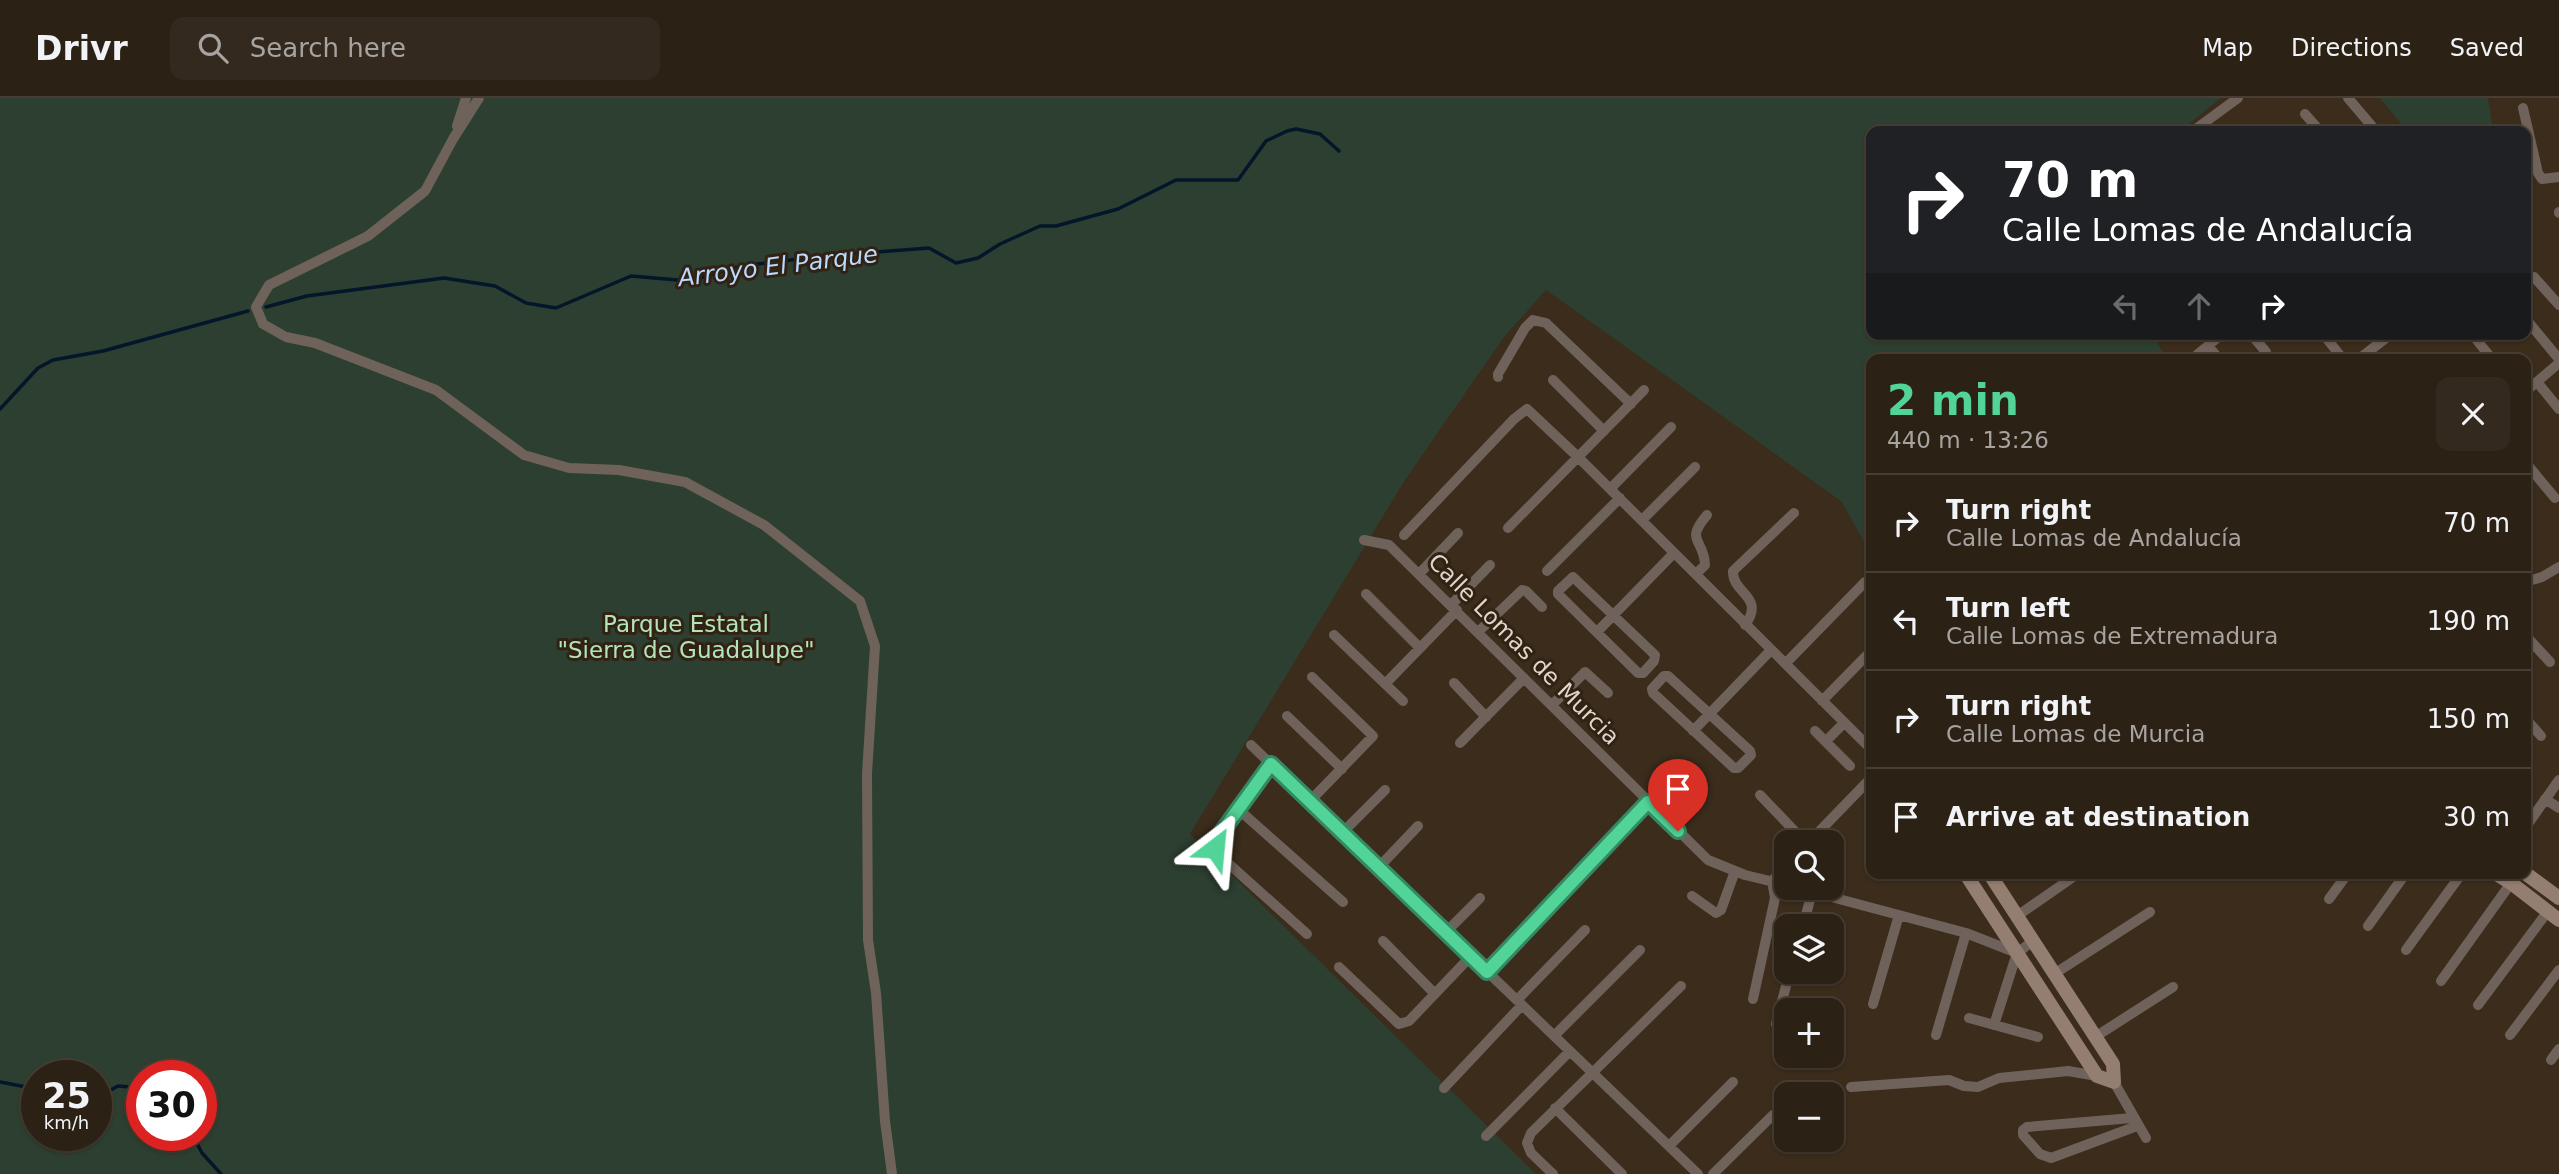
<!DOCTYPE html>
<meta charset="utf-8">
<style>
body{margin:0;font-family:"DejaVu Sans",sans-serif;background:#34291e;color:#f1f3f6;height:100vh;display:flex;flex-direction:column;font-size:26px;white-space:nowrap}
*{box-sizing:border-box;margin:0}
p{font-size:23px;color:#a6a3a0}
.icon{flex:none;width:38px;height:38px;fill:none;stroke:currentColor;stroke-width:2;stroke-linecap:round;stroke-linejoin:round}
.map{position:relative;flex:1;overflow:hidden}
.panel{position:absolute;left:1866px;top:256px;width:665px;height:525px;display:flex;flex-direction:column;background:#2c2115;border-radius:14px;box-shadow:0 2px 5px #0004,0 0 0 2px #483e34}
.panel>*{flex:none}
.banner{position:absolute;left:1866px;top:28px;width:665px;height:214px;border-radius:14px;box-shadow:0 2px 5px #0004,0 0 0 2px #483e34;background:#202124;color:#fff;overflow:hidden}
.controls{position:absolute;left:1774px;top:732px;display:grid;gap:14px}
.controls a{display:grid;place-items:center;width:70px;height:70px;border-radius:14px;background:#2c2115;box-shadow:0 2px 5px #0004,0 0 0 2px #483e34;font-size:35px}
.speed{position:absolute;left:21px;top:962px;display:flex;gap:14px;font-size:35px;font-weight:700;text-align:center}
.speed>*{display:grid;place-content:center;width:91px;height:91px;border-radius:50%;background:#2c2115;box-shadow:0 2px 5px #0004,0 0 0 2px #483e34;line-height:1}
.speed small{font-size:18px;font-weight:400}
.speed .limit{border:10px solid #d22;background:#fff;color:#111}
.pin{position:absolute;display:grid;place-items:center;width:60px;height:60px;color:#fff;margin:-72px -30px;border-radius:50% 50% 50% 0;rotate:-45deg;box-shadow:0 0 7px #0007}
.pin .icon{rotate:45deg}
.me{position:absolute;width:77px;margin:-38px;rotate:29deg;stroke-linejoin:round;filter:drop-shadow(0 0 5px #0008)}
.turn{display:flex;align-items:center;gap:24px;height:147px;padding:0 21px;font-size:32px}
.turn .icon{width:91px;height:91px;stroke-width:2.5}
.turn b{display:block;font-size:49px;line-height:60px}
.lanes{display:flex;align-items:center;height:66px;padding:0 21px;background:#0003;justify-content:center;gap:35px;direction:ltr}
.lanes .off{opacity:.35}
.round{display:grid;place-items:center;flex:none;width:74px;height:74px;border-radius:14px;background:#34291e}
.headline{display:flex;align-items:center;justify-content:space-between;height:119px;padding:0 21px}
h1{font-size:42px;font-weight:800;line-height:52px;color:#52d397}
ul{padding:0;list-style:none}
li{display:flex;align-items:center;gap:21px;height:98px;padding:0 21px;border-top:2px solid #483e34}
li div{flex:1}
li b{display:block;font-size:26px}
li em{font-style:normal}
header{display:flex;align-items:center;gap:42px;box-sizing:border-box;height:98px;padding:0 35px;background:#2c2115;border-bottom:2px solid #483e34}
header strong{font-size:33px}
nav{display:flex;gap:38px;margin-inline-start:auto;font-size:24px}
.search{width:490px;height:63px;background:#34291e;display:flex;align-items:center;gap:18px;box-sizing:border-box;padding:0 24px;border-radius:14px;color:#a6a3a0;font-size:26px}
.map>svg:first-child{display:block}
</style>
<header>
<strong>Drivr</strong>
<div class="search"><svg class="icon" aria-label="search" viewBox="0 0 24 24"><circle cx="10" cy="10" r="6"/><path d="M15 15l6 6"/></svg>Search here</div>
<nav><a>Map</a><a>Directions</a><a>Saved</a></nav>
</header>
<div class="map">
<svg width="2559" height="1076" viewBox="0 0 2559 1076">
<rect width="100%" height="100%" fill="#3b2c1c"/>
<path fill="#2d3f30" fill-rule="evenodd" d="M 0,0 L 2221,0 L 2180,33 L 1871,33 L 1871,236 L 2152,236 L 2167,261 L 1871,261 L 1871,456 L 1841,403 L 1546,192 L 1504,239 L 1405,382 L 1190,736 L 1536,1076 L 0,1076 ZM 37,978 L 96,978 L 96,1038 L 37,1038 ZM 142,978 L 201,978 L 201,1038 L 142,1038 Z
M 2380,0 L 2488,0 L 2493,33 L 2407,33 Z"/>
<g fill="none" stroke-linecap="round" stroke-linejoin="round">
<path stroke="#04162a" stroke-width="3.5" d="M 266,209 L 307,198 L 444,180 L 495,188 L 526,205 L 556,210 L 631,178 L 689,183 L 741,168 L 824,158 L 929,150 L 956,165 L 978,160 L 1000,146 L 1040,128 L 1056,128 L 1118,111 L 1176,82 L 1238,82 L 1266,43 L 1287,33 L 1296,31 L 1320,36 L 1339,53
M 0,311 L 38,270 L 53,262 L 103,253 L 248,213
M 0,984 L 37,991
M 96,1000 L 118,988 L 142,990
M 193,1038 L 202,1055 L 221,1076"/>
<path stroke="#6f625a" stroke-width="10" d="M 479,0 L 453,41 L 425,93 L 368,138 L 269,187 L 256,209 L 263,226 L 286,239 L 315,245 L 436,292 L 524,357 L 569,370 L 619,372 L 685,384 L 764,427 L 860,503 L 875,548 L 867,676 L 868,842 L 876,895 L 885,1023 L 892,1076
M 2348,0 L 2376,33
M 2523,10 L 2538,75 L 2542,81 L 2559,79
M 2305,16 L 2320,33
M 457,28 L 466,0
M 2193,33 L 2238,0
M 2559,114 L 2559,115
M 2525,181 L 2534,179 L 2559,207
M 2525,220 L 2559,261
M 2251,236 L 2266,254
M 2323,236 L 2343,261
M 2472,236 L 2492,261
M 2208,248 L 2219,261
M 2192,261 L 2222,236
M 2359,261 L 2391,236
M 1498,279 L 1498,276 L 1525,230 L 1533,222 L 1546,225 L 1631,306
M 1553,282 L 1604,333
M 2537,284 L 2559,311
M 2525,294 L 2559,265
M 2525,364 L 2555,400
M 1610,391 L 1671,329
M 1642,422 L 1695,369
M 1508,430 L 1644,292
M 1404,437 L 1514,321 L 1527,311 L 1578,359 L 1871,651
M 1364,442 L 1389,447 L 1708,762 L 1745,777 L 1787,787
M 1547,473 L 1620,400
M 1419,476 L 1458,435
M 1696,476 L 1705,467 C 1704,440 1684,444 1707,417
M 1573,479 L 1655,557 L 1654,563 L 1643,575 L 1638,575 L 1558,496 L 1558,493 Z
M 2525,484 L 2542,479 L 2559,469
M 1366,496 L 1420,550
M 1451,507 L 1490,467
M 1745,527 C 1766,498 1732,496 1733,473 L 1794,415
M 1478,534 L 1522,492 L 1526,493 L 1542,509
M 1597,534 L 1674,455
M 1334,537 L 1403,603
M 2525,537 L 2550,564
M 1786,565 L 1865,484
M 1664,578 L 1668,578 L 1750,653 L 1751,657 L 1738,670 L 1734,670 L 1653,595 L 1652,591 Z
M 1454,585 L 1486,619
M 1385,586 L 1457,512
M 1822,603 L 1871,553
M 1552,607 L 1585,574 L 1608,595
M 1287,618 L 1342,671
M 2525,620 L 2541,638
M 1693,633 L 1771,552
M 1815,633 L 1850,668
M 1826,643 L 1844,625
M 1460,645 L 1524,580
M 1251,647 L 1698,1076
M 1271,666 L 1216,742 L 1215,750 L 1220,758 L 1307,836
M 1760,697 L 1805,744
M 2545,701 L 2559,710
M 1310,703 L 1373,638 L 1312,579
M 1238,711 L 1343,804
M 2525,730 L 2559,682
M 1342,735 L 1385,692
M 1809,744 L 1871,680
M 1379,769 L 1418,728
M 1794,789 L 1966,835 L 2017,855
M 1692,798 L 1716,815 L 1721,812 L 1735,773
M 2329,801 L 2348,775
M 2017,818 L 2079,775
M 1803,828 L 1812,794
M 2368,828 L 2406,775
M 1446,834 L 1480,800
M 1383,843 L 1435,896
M 2406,852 L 2462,775
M 1339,869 L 1399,926 L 1409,923 L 1471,858
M 1487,874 L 1648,703
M 2054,876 L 2150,814
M 2441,883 L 2511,785
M 1753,901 L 1775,800 L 1772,783 L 1787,767
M 1517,902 L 1585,832
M 1873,906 L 1899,817
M 2478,907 L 2548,813
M 1969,920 L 2038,939
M 1776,926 L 1790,873
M 1994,927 L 2017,855 L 2033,843
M 1936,937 L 1966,835
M 2510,937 L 2559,872
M 1554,938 L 1640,852
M 2095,939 L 2173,889
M 2551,962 L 2559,951
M 2114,984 L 2146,1040
M 1851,989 L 1949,982 L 1964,988 L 1978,989 L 1999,980 L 2068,973 L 2097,978
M 1444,990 L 1522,907
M 1555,1010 L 1622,1076
M 2132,1020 L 2027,1029 L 2023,1032 L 2023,1037 L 2040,1056 L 2051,1060 L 2137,1028
M 1486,1038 L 1570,953
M 1669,1048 L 1733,984
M 1553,1076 L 1531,1055 L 1527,1045 L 1531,1035 L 1681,888
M 1713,1076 L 1773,1017"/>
<path stroke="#937e71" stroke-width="14" d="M 1965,775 L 2097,978 L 2114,984 L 2113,966 L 1989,775
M 2495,775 L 2511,785 L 2559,822
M 2525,775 L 2559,800"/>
</g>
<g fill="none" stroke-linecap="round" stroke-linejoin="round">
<g stroke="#358962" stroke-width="18">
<path id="route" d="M 1215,750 L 1216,742 L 1271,666 L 1487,874 L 1648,704 L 1678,733"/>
</g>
<use href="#route" stroke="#52d397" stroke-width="12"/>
</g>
<g text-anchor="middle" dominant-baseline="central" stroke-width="6" stroke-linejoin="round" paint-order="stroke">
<g font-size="23" fill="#b2e4ba" stroke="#312213">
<text x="686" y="526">Parque Estatal<tspan x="686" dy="26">"Sierra de Guadalupe"</tspan></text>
</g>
<g font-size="23" fill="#ded5cb" stroke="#312213">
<text transform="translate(1524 551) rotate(45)">Calle Lomas de Murcia</text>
</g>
<g font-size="24" font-style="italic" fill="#b9d9fe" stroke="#312213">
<text transform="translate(778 168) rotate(-7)">Arroyo El Parque</text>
</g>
</g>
</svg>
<div class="controls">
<a><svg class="icon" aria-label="search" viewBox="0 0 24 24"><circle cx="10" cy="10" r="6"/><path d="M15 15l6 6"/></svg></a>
<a><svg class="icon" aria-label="layers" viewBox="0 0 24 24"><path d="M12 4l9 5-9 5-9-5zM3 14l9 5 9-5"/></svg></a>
<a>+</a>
<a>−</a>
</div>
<div class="speed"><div>25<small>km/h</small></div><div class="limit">30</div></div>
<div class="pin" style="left:1678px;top:733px;background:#d93025"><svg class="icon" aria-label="arrive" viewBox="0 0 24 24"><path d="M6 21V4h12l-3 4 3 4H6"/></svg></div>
<svg class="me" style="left:1215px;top:750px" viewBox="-20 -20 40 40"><path d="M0-17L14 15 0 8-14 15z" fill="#52d397" stroke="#fff" stroke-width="4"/></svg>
<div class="banner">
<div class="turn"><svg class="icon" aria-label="right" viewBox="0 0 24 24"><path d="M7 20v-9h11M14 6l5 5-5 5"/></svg><div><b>70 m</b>Calle Lomas de Andalucía</div></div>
<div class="lanes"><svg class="icon off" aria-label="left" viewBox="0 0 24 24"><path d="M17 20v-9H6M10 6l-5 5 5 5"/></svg><svg class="icon off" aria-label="ahead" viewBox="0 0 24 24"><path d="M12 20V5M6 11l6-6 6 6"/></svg><svg class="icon" aria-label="right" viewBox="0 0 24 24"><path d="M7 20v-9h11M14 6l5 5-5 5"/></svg></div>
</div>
<section class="panel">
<div class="headline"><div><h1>2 min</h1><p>440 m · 13:26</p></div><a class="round"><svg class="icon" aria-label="close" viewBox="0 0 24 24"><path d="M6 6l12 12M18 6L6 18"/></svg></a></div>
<ul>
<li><svg class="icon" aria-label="right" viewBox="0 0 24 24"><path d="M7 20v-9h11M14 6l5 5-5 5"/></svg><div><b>Turn right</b><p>Calle Lomas de Andalucía</p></div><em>70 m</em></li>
<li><svg class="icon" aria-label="left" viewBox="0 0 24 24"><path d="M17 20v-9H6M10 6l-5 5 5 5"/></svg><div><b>Turn left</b><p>Calle Lomas de Extremadura</p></div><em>190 m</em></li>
<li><svg class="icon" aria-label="right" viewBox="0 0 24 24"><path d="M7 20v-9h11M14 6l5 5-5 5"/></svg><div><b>Turn right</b><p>Calle Lomas de Murcia</p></div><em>150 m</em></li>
<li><svg class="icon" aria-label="arrive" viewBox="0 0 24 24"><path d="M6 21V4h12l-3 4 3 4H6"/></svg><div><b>Arrive at destination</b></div><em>30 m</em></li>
</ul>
</section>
</div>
